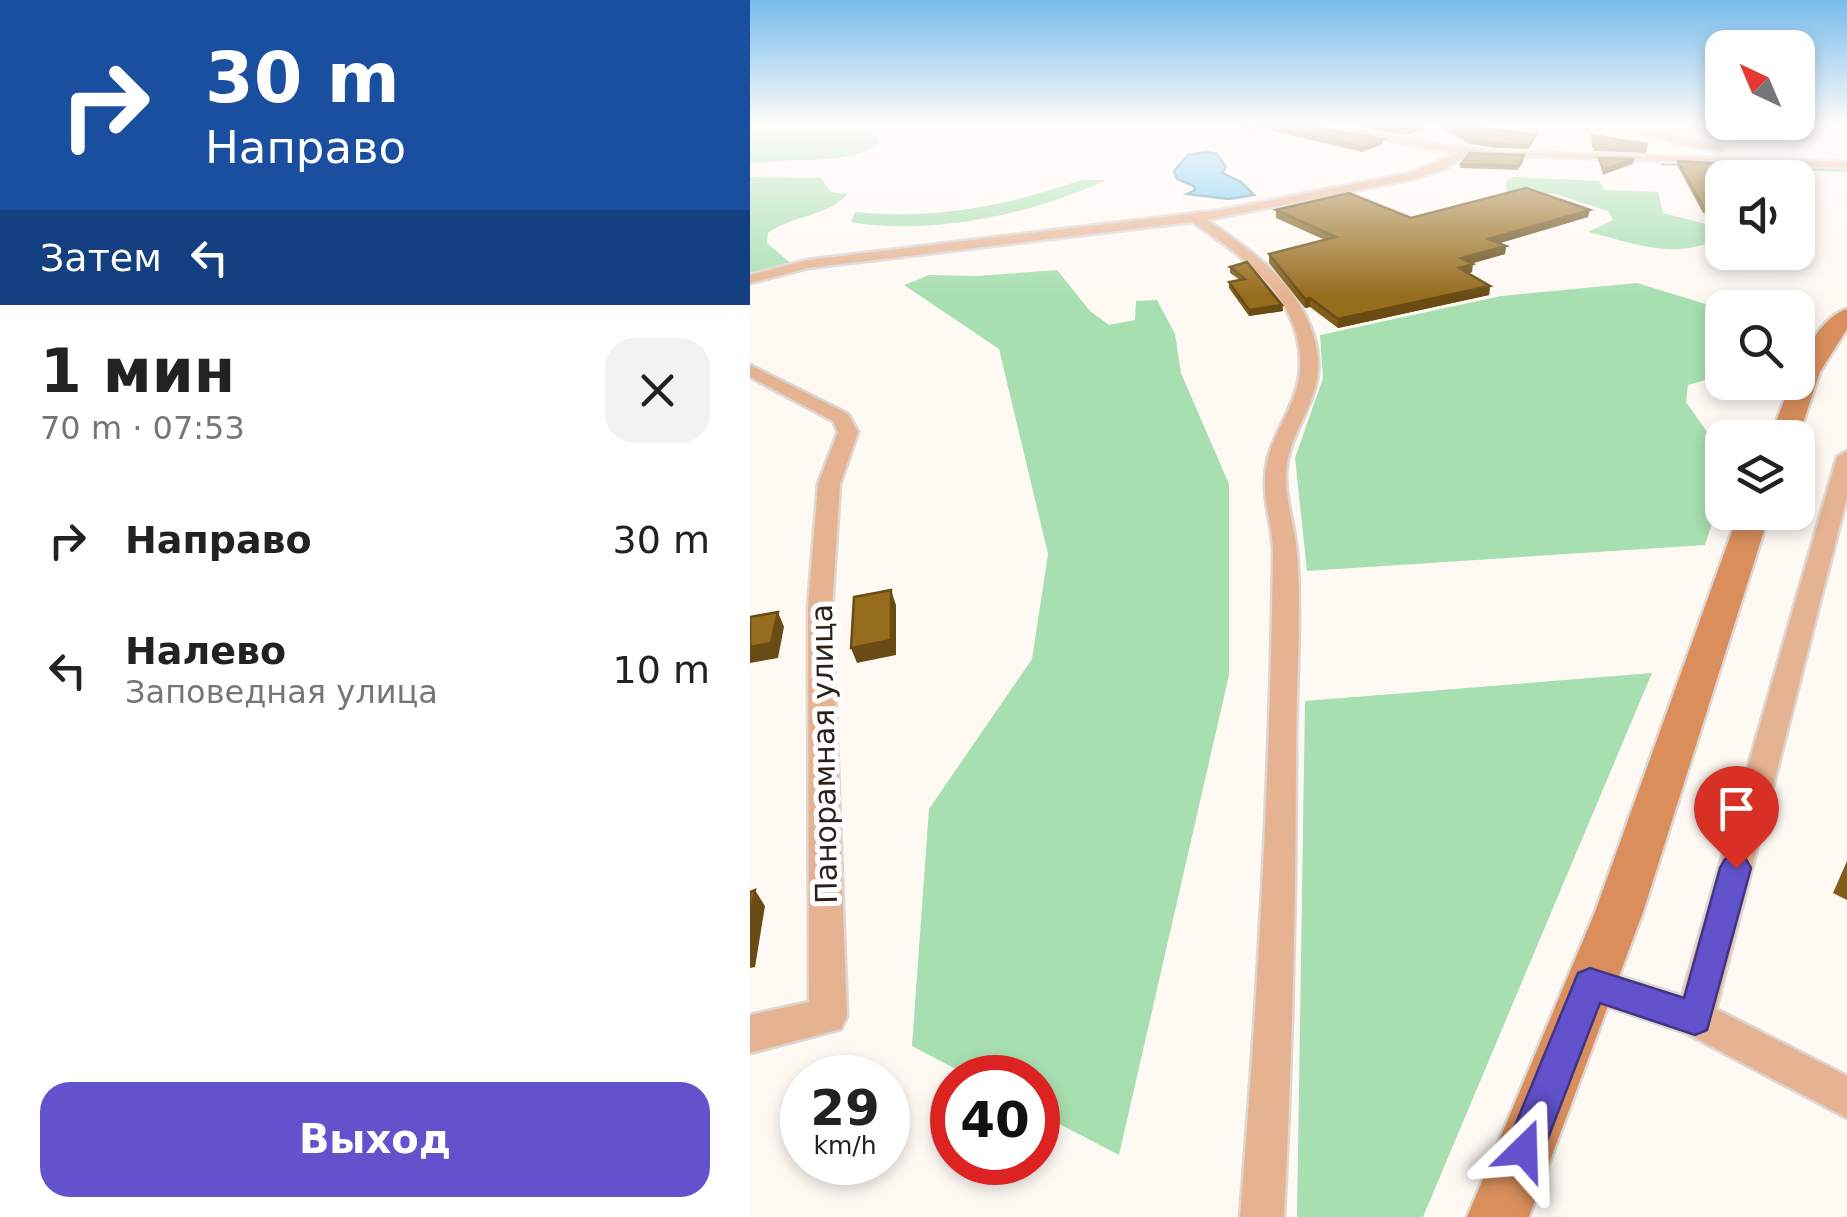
<!DOCTYPE html>
<html lang="ru">
<meta charset="utf-8">
<style>
body{margin:0;font-family:"DejaVu Sans",sans-serif;background:#f2f2f2;color:#222;height:100vh;display:flex;flex-direction:column;font-size:38px;white-space:nowrap}
*{box-sizing:border-box;margin:0}
p{font-size:32px;color:#767676}
.icon{flex:none;width:55px;height:55px;fill:none;stroke:currentColor;stroke-width:2;stroke-linecap:round;stroke-linejoin:round}
.map{position:relative;flex:1;overflow:hidden}
.side{display:flex;flex-direction:column;background:#fff;width:750px}
.side>*{flex:none}
.top-card{background:#1a4fa0;color:#fff;overflow:hidden}
.needle{width:65px;rotate:316deg}
.controls{position:absolute;left:955px;top:30px;display:grid;gap:20px}
.controls a{display:grid;place-items:center;width:110px;height:110px;border-radius:20px;background:#fff;box-shadow:0 5px 15px #0003;font-size:50px}
.speed{position:absolute;left:30px;top:1055px;display:flex;gap:20px;font-size:50px;font-weight:700;text-align:center}
.speed>*{display:grid;place-content:center;width:130px;height:130px;border-radius:50%;background:#fff;box-shadow:0 5px 15px #0003;line-height:1}
.speed small{font-size:25px;font-weight:400}
.speed .limit{border:15px solid #d22;background:#fff;color:#111}
.pin{position:absolute;display:grid;place-items:center;width:85px;height:85px;color:#fff;margin:-102px -42px;border-radius:50% 50% 50% 0;rotate:-45deg;box-shadow:0 0 10px #0007}
.pin .icon{rotate:45deg}
.me{position:absolute;width:110px;margin:-55px;rotate:22deg;stroke-linejoin:round;filter:drop-shadow(0 0 8px #0008)}
.turn{display:flex;align-items:center;gap:35px;height:210px;padding:0 40px;font-size:45px}
.turn .icon{width:130px;height:130px;stroke-width:2.5}
.turn b{display:block;font-size:70px;line-height:85px}
.then{display:flex;align-items:center;height:95px;padding:0 40px;background:#0003;gap:20px;font-size:38px}
.round{display:grid;place-items:center;flex:none;width:105px;height:105px;border-radius:30px;background:#f2f2f2}
.overview{display:flex;align-items:center;justify-content:space-between;height:170px;padding:0 40px}
h1{font-size:60px;font-weight:600;line-height:75px}
.button{display:flex;gap:20px;margin-top:auto;padding:20px 40px}
.button a{flex:1;height:115px;border-radius:30px;background:#6252cb;color:#fff;font-size:40px;font-weight:600;line-height:115px;text-align:center}
ul{padding:0;list-style:none}
li{display:flex;align-items:center;gap:30px;height:130px;padding:0 40px}
li div{flex:1}
li b{display:block;font-size:38px}
li em{font-style:normal}
main{display:flex;flex:1;min-height:0}
.map>svg:first-child{display:block}
</style>
<main>
<section class="side">
<div class="top-card">
<div class="turn"><svg class="icon" aria-label="right" viewBox="0 0 24 24"><path d="M7 20v-9h11M14 6l5 5-5 5"/></svg><div><b>30 m</b>Направо</div></div>
<div class="then">Затем<svg class="icon" aria-label="left" viewBox="0 0 24 24"><path d="M17 20v-9H6M10 6l-5 5 5 5"/></svg></div>
</div>
<div class="overview"><div><h1>1 мин</h1><p>70 m · 07:53</p></div><a class="round"><svg class="icon" aria-label="close" viewBox="0 0 24 24"><path d="M6 6l12 12M18 6L6 18"/></svg></a></div>
<ul>
<li><svg class="icon" aria-label="right" viewBox="0 0 24 24"><path d="M7 20v-9h11M14 6l5 5-5 5"/></svg><div><b>Направо</b></div><em>30 m</em></li>
<li><svg class="icon" aria-label="left" viewBox="0 0 24 24"><path d="M17 20v-9H6M10 6l-5 5 5 5"/></svg><div><b>Налево</b><p>Заповедная улица</p></div><em>10 m</em></li>
</ul>
<div class="button"><a>Выход</a></div>
</section>
<div class="map">
<svg width="1097" height="1217" viewBox="0 0 1097 1217">
<rect width="100%" height="100%" fill="#fff9f4"/>
<path fill="#a7dfb0" d="M 0,125 L 114,125 L 124,128 L 128,144 C 100,166 35,157 0,164 Z
M 0,177 L 71,178 L 81,192 L 98,194 C 77,217 43,215 18,233 L 17,243 L 43,265 L 0,274 Z
M 763,177 L 849,181 L 855,190 L 908,192 L 913,213 L 972,228 L 972,237 C 925,261 887,244 838,232 L 863,220 L 858,211 L 805,194 L 756,191 L 756,181 Z
M 331,180 L 356,180 C 284,214 180,236 101,222 L 105,212 C 185,220 256,206 331,180 Z
M 307,270 L 340,311 L 359,325 L 385,320 L 386,301 L 407,300 L 425,334 L 431,373 L 479,484 L 479,675 L 369,1155 L 288,1113 L 288,1078 L 221,1077 L 162,1046 L 179,809 L 282,659 L 298,554 L 249,349 L 154,285 L 179,275 L 226,276 Z
M 887,283 L 972,309 L 972,375 L 938,385 L 936,402 L 972,453 L 972,493 L 955,545 L 557,571 L 545,458 L 573,378 L 570,335 L 751,296 Z
M 902,673 L 673,1217 L 547,1217 L 555,701 Z"/>
<path fill="#6fc9f4" stroke="#5b97b2" stroke-width="2.5" d="M 456,152 L 467,154 L 476,167 L 472,173 L 491,182 L 504,195 L 479,199 L 437,194 L 445,190 L 444,186 L 427,179 L 424,171 L 438,155 Z"/>
<g fill="none" stroke-linecap="round" stroke-linejoin="round">
<path stroke="#5b97b2" stroke-width="5" d="M 913,163 L 940,163
M 988,165 L 1097,169"/>
<g stroke="#ddd6d1" stroke-width="5">
<path id="street" d="M 540,125 L 567,125 L 745,152 L 1097,162 L 1097,168 L 719,154 L 695,169 L 668,178 L 457,220 C 499,248 547,283 563,334 C 584,398 536,423 536,478 C 536,503 545,527 547,552 C 552,617 546,684 546,749 C 546,905 542,1061 534,1217 L 490,1217 C 508,998 520,777 523,557 C 524,532 514,507 515,482 C 515,425 563,403 547,337 C 535,285 484,250 442,222 L 58,268 L 0,283 L 0,275 L 57,260 L 471,210 L 660,173 L 708,153 Z
M 890,128 L 972,147 L 973,149 L 968,152 L 886,133 Z
M 0,365 L 98,414 L 108,432 L 90,484 L 82,608 L 97,1016 L 91,1029 L 0,1053 L 0,1015 L 59,1002 L 58,608 L 68,484 L 88,432 L 83,421 L 0,377 Z
M 1097,451 L 1097,497 L 966,1009 L 1097,1076 L 1097,1118 L 936,1033 L 827,996 L 822,984 L 827,972 L 840,967 L 932,996 L 1087,457 Z"/>
</g>
<g stroke="#ddd6d1" stroke-width="5">
<path id="secondary" d="M 1097,309 L 1097,329 L 1070,372 L 1048,438 L 1020,438 L 1041,382 L 1048,382 C 1048,358 1072,316 1097,309 Z
M 989,512 L 1020,512 L 893,912 L 779,1217 L 717,1217 L 845,912 Z"/>
</g>
<use href="#street" fill="#e6b392" fill-rule="evenodd"/>
<use href="#secondary" fill="#d98e5c" fill-rule="evenodd"/>
</g>
<path fill="#815d19" d="M 478,125 L 550,125 L 633,144 L 612,152 L 502,126 L 501,130 Z
M 594,125 L 675,125 L 675,128 L 657,135 Z
M 693,125 L 705,125 L 785,139 L 779,149 L 745,148 L 719,144 L 693,128 Z
M 842,135 L 898,144 L 896,153 L 844,151 L 841,143 Z
M 774,160 L 768,170 L 710,168 L 711,164 Z
M 928,161 L 972,178 L 972,214 L 953,213 L 927,165 Z
M 526,210 L 661,218 L 838,217 L 749,243 L 756,246 L 755,254 L 722,263 L 722,272 L 718,274 L 740,286 L 739,295 L 588,328 L 560,307 L 555,308 L 519,263 L 519,254 L 575,240 L 526,218 Z
M 480,267 L 532,305 L 533,311 L 499,316 L 479,288 L 479,282 L 490,280 L 480,273 Z
M 1097,861 L 1097,900 L 1083,893 Z"/>
<path fill="#694c14" d="M 668,125 L 675,125 L 675,128 L 657,135 L 657,130 Z
M 633,139 L 633,144 L 612,152 L 613,147 Z
M 884,159 L 883,164 L 852,175 L 853,170 Z
M 840,210 L 838,217 L 737,247 L 738,239 Z
M 756,246 L 755,254 L 710,267 L 711,258 Z
M 723,264 L 722,272 L 708,276 L 709,268 Z
M 740,286 L 739,295 L 588,328 L 588,319 Z
M 560,298 L 560,307 L 555,308 L 555,299 Z
M 532,305 L 533,311 L 499,316 L 499,310 Z
M 141,590 L 146,605 L 146,655 L 107,663 L 101,648 Z
M 28,612 L 34,627 L 28,658 L 0,663 L 0,647 Z
M 5,890 L 15,906 L 5,967 L 0,968 L 0,919 Z"/>
<path fill="#966c1d" stroke="#694c14" stroke-width="2.5" d="M 520,125 L 550,125 L 633,139 L 613,147 Z
M 628,125 L 668,125 L 657,130 Z
M 696,125 L 705,125 L 786,134 L 780,145 L 746,144 L 719,140 Z
M 842,135 L 898,144 L 845,142 Z
M 720,153 L 774,155 L 769,166 L 711,164 Z
M 849,158 L 884,159 L 853,170 Z
M 928,161 L 990,165 L 999,178 L 972,178 L 972,208 L 954,208 Z
M 776,188 L 840,210 L 738,239 L 756,246 L 711,258 L 723,264 L 709,268 L 740,286 L 588,319 L 560,298 L 555,299 L 519,254 L 586,237 L 526,210 L 599,193 L 661,218 Z
M 497,262 L 532,305 L 499,310 L 479,282 L 495,279 L 480,267 Z
M 141,590 L 141,640 L 101,648 L 104,597 Z
M 28,612 L 21,643 L 0,647 L 0,617 Z
M 5,890 L 0,919 L 0,892 Z"/>
<linearGradient id="sky" x2="0" y2="1"><stop stop-color="#77bced"/><stop offset="0.42" stop-color="#fffcfa"/><stop offset="1" stop-color="#fffcfa" stop-opacity="0"/></linearGradient>
<rect width="1097" height="296" fill="url(#sky)"/>
<path fill="#6252cb" stroke="#403584" stroke-width="2.5" d="M 986,856 L 996,859 L 1001,868 L 957,1030 L 945,1035 L 850,1003 L 788,1164 L 774,1170 L 761,1164 L 755,1150 L 828,973 L 840,968 L 934,998 L 970,868 L 975,859 Z"/>
<g text-anchor="middle" dominant-baseline="central" stroke-width="10" stroke-linejoin="round" paint-order="stroke">
<g font-size="30" fill="#2b2119" stroke="#fff">
<text transform="translate(74 754) rotate(-91)">Панорамная улица</text>
</g>
</g>
</svg>
<div class="controls">
<a><svg class="needle" viewBox="-14 -14 28 28"><path d="M0-13l5 13h-10z" fill="#e53935"/><path d="M0 13l5-13h-10z" fill="#767676"/></svg></a>
<a><svg class="icon" aria-label="sound" viewBox="0 0 24 24"><path d="M4 9h4l5-4v14l-5-4H4zM17 9q2 3 0 6"/></svg></a>
<a><svg class="icon" aria-label="search" viewBox="0 0 24 24"><circle cx="10" cy="10" r="6"/><path d="M15 15l6 6"/></svg></a>
<a><svg class="icon" aria-label="layers" viewBox="0 0 24 24"><path d="M12 4l9 5-9 5-9-5zM3 14l9 5 9-5"/></svg></a>
</div>
<div class="speed"><div>29<small>km/h</small></div><div class="limit">40</div></div>
<div class="pin" style="left:986px;top:868px;background:#d93025"><svg class="icon" aria-label="arrive" viewBox="0 0 24 24"><path d="M6 21V4h12l-3 4 3 4H6"/></svg></div>
<svg class="me" style="left:774px;top:1150px" viewBox="-20 -20 40 40"><path d="M0-17L14 15 0 8-14 15z" fill="#6252cb" stroke="#fff" stroke-width="4"/></svg>
</div>
</main>
